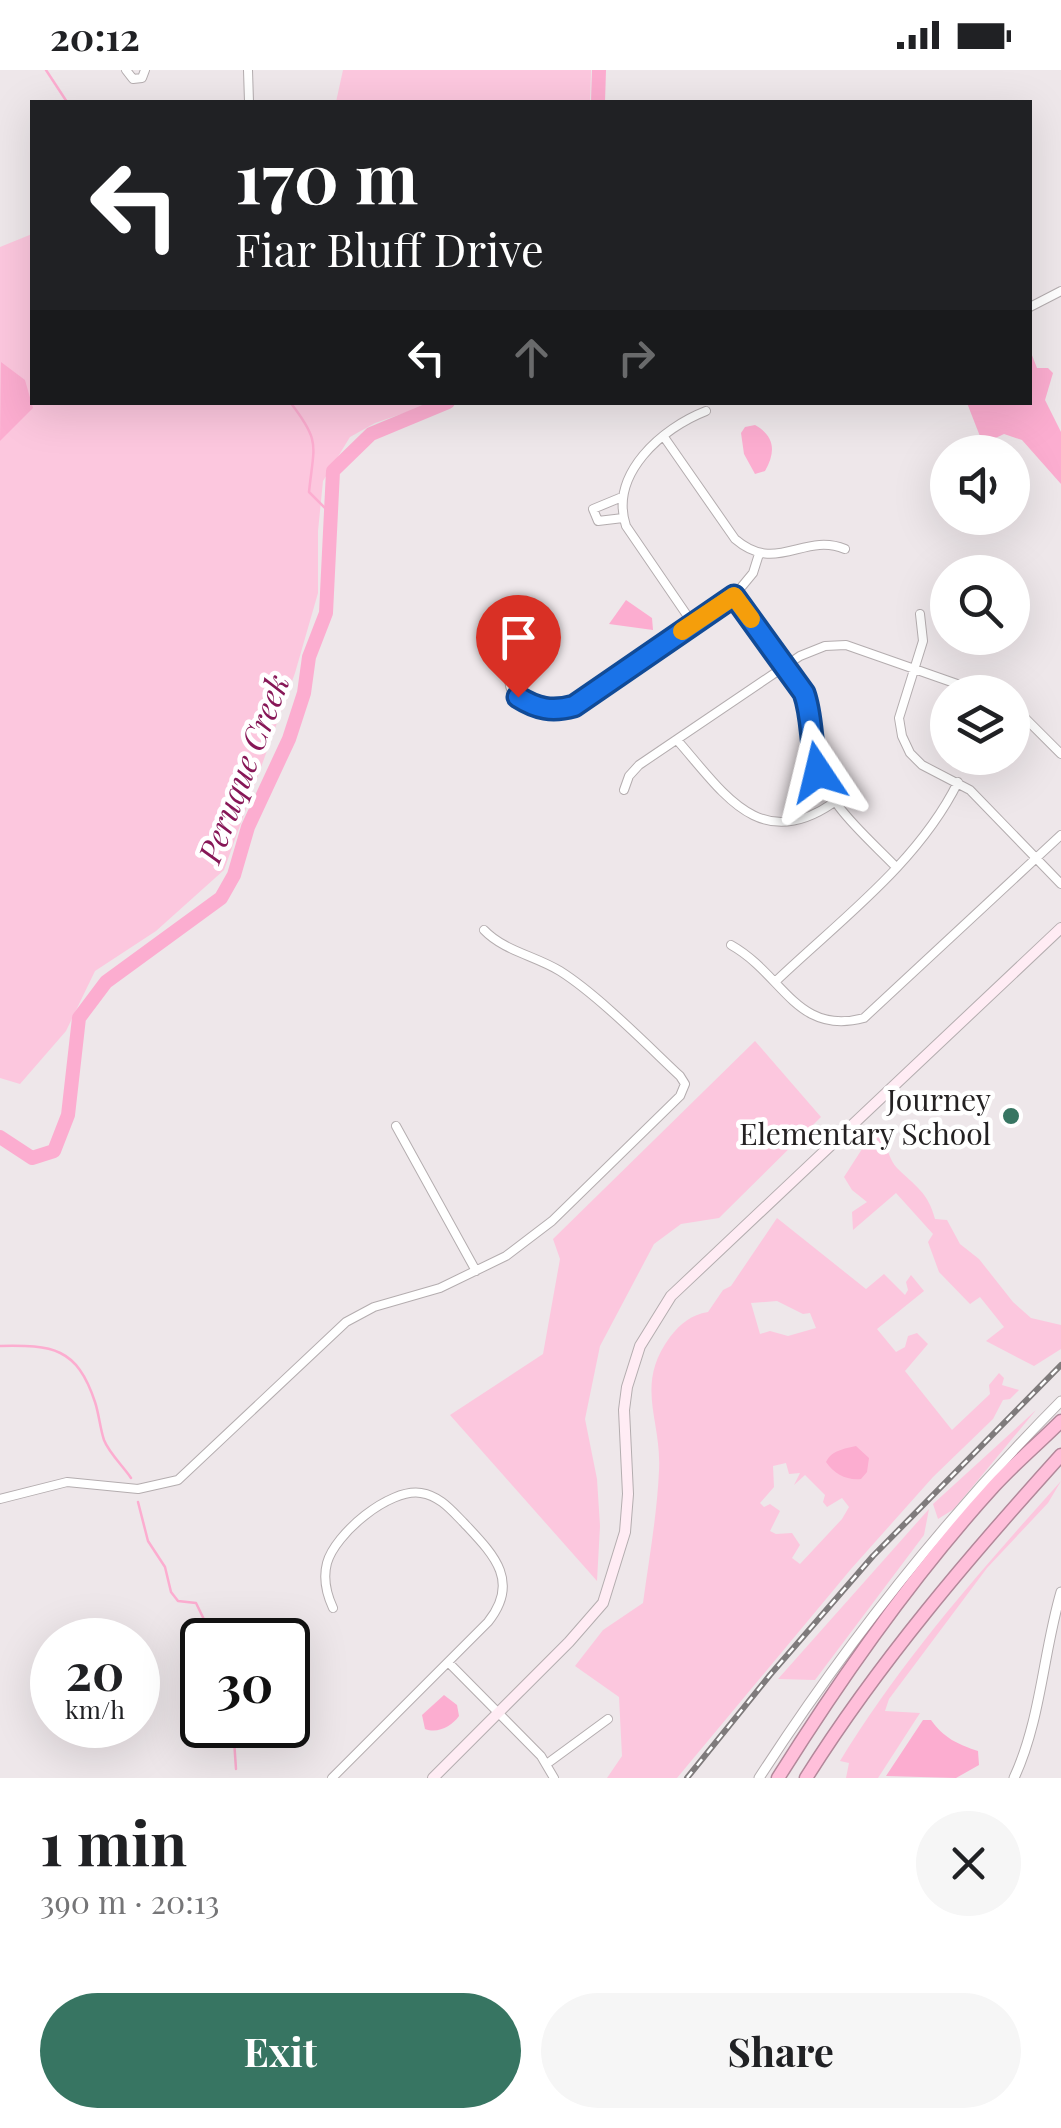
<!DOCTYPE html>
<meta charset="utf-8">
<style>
body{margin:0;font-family:"Playfair Display",serif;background:#f6f6f6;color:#202124;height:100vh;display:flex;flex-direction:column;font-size:38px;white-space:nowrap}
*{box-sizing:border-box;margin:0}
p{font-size:32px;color:#757577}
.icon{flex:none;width:55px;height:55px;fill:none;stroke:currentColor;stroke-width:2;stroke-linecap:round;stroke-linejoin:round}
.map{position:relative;height:1708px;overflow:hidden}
.side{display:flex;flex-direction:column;background:#fff;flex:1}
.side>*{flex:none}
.banner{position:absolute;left:30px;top:30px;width:1002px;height:305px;border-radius:0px;box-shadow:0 10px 40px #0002;background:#202124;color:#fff;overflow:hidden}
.buttons{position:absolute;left:930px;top:365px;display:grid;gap:20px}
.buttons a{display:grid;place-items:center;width:100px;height:100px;border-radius:50%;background:#fff;box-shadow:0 10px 40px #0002;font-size:50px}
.speed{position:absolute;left:30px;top:1548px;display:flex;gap:20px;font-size:50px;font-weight:700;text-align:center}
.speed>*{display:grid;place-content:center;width:130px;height:130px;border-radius:50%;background:#fff;box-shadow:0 10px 40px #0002;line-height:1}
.speed small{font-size:25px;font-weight:400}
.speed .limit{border:5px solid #111;border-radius:15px;background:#fff;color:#111}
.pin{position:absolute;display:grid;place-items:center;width:85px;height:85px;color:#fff;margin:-102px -42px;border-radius:50% 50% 50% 0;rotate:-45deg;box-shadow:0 0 10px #0007}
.pin .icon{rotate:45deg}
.me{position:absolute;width:110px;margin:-55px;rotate:350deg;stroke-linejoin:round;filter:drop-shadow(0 0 8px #0008)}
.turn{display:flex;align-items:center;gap:35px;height:210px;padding:0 40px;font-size:45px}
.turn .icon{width:130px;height:130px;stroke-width:2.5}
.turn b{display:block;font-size:70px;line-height:85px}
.lanes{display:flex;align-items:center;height:95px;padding:0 40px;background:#0003;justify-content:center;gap:50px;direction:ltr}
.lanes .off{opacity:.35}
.round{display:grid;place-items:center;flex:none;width:105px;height:105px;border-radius:52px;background:#f6f6f6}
.overview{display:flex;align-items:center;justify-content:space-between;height:170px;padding:0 40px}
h1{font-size:60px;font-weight:700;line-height:75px}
.button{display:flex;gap:20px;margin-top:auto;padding:20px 40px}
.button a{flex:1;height:115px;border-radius:60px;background:#377562;color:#fff;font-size:40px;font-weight:700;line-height:115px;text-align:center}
.button a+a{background:#f6f6f6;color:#202124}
.status{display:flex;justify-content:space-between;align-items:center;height:70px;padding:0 50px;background:#fff;direction:ltr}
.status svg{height:28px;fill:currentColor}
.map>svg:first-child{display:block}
</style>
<div class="status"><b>20:12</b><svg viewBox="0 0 49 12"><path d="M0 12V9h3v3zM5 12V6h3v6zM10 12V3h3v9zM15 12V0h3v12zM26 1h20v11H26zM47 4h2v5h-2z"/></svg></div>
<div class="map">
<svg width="1061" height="1708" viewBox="0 0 1061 1708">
<rect width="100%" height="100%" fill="#eee7ea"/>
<path fill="#fcc7de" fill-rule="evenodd" d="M 343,0 L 591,0 L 590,32 L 336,32 Z
M 32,164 L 32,332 L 433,333 L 375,353 L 350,367 L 323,411 L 318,461 L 318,523 L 295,603 L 224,800 L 156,861 L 95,901 L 66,961 L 20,1014 L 0,1008 L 0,177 Z
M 755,971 L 821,1047 L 719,1148 L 681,1154 L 654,1174 L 600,1276 L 585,1349 L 597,1409 L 600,1456 L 597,1511 L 450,1345 L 543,1284 L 560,1189 L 553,1169 Z
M 871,1065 L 884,1069 C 887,1078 890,1091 897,1098 C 915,1116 928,1122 935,1149 L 947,1150 L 960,1174 L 979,1189 L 1013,1232 L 1031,1248 L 1061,1255 L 1061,1279 L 1034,1296 L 986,1271 L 1004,1257 L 980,1227 L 970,1234 L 939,1202 L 928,1172 L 933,1164 L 896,1123 L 853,1160 L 852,1142 L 867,1132 L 852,1120 L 844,1107 Z
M 777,1148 L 866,1219 L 884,1204 L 905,1225 L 908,1220 L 906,1212 L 911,1205 L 924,1221 L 877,1259 L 896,1282 L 905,1277 L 908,1266 L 917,1263 L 928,1274 L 905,1301 L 952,1360 L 990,1324 L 989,1315 L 999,1303 L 1004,1308 L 1002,1315 L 1019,1320 L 1010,1329 L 1003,1330 L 993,1349 L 933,1407 L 851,1499 L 677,1708 L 607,1708 L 622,1686 L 619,1627 L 575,1596 L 603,1560 L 643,1533 C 649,1489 657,1445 659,1401 C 662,1349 634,1316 670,1267 C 681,1253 691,1245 708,1242 L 723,1220 L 731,1216 ZM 777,1231 L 803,1244 L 810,1243 L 816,1258 L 788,1266 L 770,1261 L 760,1264 L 751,1233 ZM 786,1393 L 789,1404 L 800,1403 L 794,1415 L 805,1405 L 825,1425 L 823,1432 L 827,1437 L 842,1428 L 849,1437 L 842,1449 L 800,1494 L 792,1488 L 800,1475 L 792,1463 L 776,1464 L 770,1461 L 780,1441 L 770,1434 L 764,1437 L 760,1433 L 774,1417 L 773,1396 Z
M 1036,1340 L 954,1439 L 938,1449 L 933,1434 Z
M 1061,1411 L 1048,1433 L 987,1498 L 889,1629 L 885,1641 L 920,1643 L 878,1708 L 846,1708 L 849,1693 L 840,1691 C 902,1589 982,1499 1061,1411 Z
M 929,1439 L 924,1465 L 815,1610 L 778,1609 Z"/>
<path fill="#fcadd0" d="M 1030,280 L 1037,298 L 1048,298 L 1053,303 L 1045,330 L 1061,362 L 1061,414 L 1022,370 L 1004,364 L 983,374 L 967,333 L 1030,332 Z
M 1,292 L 25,310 L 33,338 L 0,371 Z
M 755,355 C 775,366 776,382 765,401 L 755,404 L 744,384 L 741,363 L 745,357 Z
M 626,530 L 652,548 L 653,560 L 609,554 Z
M 856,1376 L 869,1388 L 867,1402 L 861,1409 C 848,1411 834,1404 826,1392 C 832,1380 844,1379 856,1376 Z
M 444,1625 L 457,1635 L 459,1646 C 452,1656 438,1664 425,1659 L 422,1645 Z
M 923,1650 L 931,1650 C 944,1668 957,1674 978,1681 L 979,1695 L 956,1708 L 886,1706 Z"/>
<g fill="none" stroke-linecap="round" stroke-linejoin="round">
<path stroke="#fcadd0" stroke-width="2.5" d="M 46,0 L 67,32
M 290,332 C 321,372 314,374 309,422 L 332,445
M 0,1276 C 52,1275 77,1277 95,1332 C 99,1344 100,1358 104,1370 C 109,1383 123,1396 131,1408
M 138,1432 L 148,1471 L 165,1497 L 171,1522 L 178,1531 L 196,1533 L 214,1570
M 233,1655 L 236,1699"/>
<path stroke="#fcadd0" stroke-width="14" d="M 598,32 L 599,0
M 0,1067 L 32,1088 L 54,1081 L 68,1045 L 79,948 L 106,912 L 221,828 L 234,805 L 248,757 L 289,669 L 304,623 L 309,587 L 326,543 L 333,401 L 371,364 L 448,332"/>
<g stroke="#b4adaf" stroke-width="10">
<path id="minor" d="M 126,0 L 133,9 L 142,8 L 145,0
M 248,0 L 249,32
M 1030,237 L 1061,221
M 664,367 L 735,469 C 777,505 803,462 845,479
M 622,427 L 593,439 L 598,451 L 623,448
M 734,526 L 803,623 C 811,644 808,664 813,685 C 826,734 862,762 896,797
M 920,544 L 923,571 L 899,648 L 902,666 L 910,683 L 922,695 L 970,720 L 1061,814
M 693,554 L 626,456 C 609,404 662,358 706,341
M 509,593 C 509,601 508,612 511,619 C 522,642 554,642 574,636 L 734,526 L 753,503 L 759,484
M 1012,635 L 1061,684
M 677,670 C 723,722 759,784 833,733
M 624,720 L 629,706 L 639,695 L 800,586 L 825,576 L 846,575 L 980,622
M 731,875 C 784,905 796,966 864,948 L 1061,765
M 776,911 C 840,850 918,793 958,712
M 396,1056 L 476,1201
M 0,1429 L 67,1412 L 138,1419 L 178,1410 L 346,1252 L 374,1237 L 440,1218 L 506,1186 L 552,1151 L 680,1026 L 685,1014 L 680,1006 C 647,975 598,925 560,901 C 536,886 504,881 484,860
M 448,1592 L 541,1686 L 554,1708
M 548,1693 L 608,1649
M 332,1708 L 488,1552 C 521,1511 493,1484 464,1453 C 451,1440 440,1426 421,1423 C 389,1418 335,1464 327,1493 C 323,1508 327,1525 333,1538"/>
</g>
<g stroke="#b4adaf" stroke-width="11">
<path id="tertiary" d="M 759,1708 C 847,1572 947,1446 1061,1331
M 1014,1708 C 1041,1650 1043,1583 1061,1522"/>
</g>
<g stroke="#b4adaf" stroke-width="12">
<path id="secondary" d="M 433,1708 L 569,1572 L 603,1533 L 625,1462 L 628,1424 L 624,1340 L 627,1317 L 640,1276 L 671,1226 L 1061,858"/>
</g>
<g stroke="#b2889a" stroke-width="15">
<path id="motorway" d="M 778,1708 C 842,1606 913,1505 994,1416 C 1015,1393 1039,1373 1061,1351
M 806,1708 C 879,1592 969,1487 1061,1385"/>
</g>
<use href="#minor" stroke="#fff" stroke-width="8"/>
<use href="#tertiary" stroke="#fff" stroke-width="9"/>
<use href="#secondary" stroke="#ffecf4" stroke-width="10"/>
<use href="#motorway" stroke="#ffbfda" stroke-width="12"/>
<g stroke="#7f7b7c" stroke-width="6">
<path id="rail" d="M 687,1708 L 770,1605 L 873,1486 L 1061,1295"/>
</g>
<use href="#rail" stroke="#fff" stroke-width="2.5" stroke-dasharray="8" stroke-linecap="butt"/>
</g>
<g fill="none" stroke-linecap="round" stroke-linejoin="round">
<g stroke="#114b97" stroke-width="25">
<path id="route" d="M 518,627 C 537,639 552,642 574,636 L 734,526 L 804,623 C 813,648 810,676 818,702"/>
</g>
<use href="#route" stroke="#1a73e8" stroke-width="18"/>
<path stroke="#f59e0b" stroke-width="18" d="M 682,561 L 734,526 L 751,549"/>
</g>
<circle fill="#377562" stroke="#fff" stroke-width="4" cx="1011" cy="1046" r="10"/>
<g text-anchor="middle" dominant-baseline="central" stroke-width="9" stroke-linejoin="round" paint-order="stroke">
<g font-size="30" fill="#242122" stroke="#fff" text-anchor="end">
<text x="991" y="1029">Journey<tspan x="991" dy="34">Elementary School</tspan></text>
</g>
<g font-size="32" font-style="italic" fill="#871757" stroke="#fff">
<text transform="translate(242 698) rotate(-69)">Peruque Creek</text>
</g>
</g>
</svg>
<div class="buttons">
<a><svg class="icon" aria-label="sound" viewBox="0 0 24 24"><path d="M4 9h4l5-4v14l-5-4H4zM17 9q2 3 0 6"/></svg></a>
<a><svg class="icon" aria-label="search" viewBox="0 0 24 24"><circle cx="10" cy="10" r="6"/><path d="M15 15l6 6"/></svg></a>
<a><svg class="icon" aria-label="layers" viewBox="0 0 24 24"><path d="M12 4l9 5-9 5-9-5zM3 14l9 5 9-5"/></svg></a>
</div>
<div class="speed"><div>20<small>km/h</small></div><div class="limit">30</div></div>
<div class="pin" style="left:518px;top:627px;background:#d93025"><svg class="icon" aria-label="arrive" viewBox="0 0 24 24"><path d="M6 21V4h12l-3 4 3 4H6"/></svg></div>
<svg class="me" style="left:818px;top:702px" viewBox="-20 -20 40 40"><path d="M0-17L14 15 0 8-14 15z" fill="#1a73e8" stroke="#fff" stroke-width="4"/></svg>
<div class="banner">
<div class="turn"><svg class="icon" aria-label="left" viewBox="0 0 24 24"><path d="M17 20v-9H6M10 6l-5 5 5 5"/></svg><div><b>170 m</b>Fiar Bluff Drive</div></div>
<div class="lanes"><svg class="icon" aria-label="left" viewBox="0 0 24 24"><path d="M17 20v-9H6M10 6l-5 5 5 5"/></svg><svg class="icon off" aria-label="ahead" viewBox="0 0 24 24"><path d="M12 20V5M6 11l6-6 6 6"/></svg><svg class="icon off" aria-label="right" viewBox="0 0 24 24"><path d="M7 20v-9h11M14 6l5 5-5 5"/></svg></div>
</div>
</div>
<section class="side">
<div class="overview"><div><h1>1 min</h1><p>390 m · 20:13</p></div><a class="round"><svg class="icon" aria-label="close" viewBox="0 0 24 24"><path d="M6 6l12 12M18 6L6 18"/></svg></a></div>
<div class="button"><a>Exit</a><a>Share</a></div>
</section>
